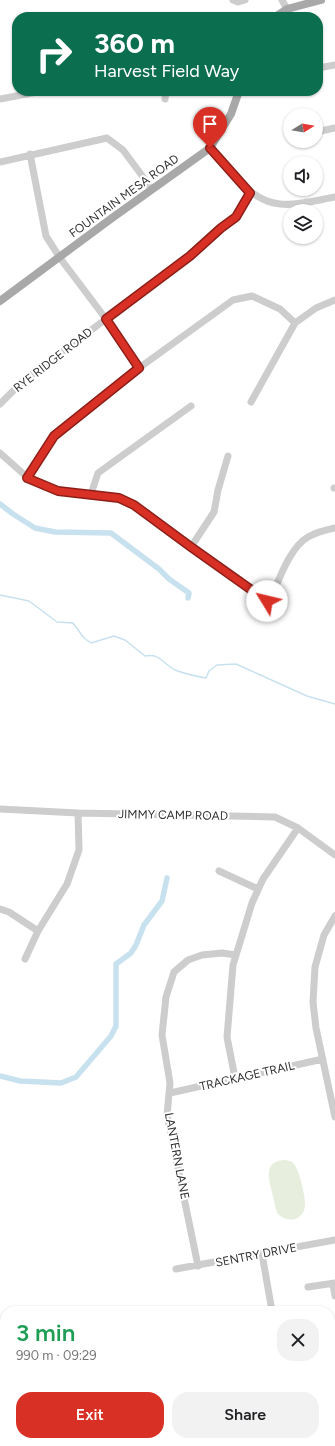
<!DOCTYPE html>
<meta charset="utf-8">
<style>
body{margin:0;font-family:Figtree,sans-serif;background:#f2f2f2;color:#202124;height:100vh;display:flex;flex-direction:column;font-size:15px;white-space:nowrap}
*{box-sizing:border-box;margin:0}
p{font-size:13px;color:#757577}
.icon{flex:none;width:22px;height:22px;fill:none;stroke:currentColor;stroke-width:2;stroke-linecap:round;stroke-linejoin:round}
.map{position:relative;flex:1;overflow:hidden}
.drawer{position:absolute;left:0px;top:1306px;width:335px;height:140px;display:flex;flex-direction:column;background:#fff;border-radius:16px 16px 0 0;box-shadow:0 1px 3px #0004}
.drawer>*{flex:none}
.guide{position:absolute;left:12px;top:12px;width:311px;height:84px;border-radius:16px;box-shadow:0 1px 3px #0004;background:#0b6e4f;color:#fff;overflow:hidden}
.needle{width:26px;rotate:79deg}
.controls{position:absolute;left:283px;top:108px;display:grid;gap:8px}
.controls a{display:grid;place-items:center;width:40px;height:40px;border-radius:50%;background:#fff;box-shadow:0 1px 3px #0004;font-size:20px}
.pin{position:absolute;display:grid;place-items:center;width:34px;height:34px;color:#fff;margin:-41px -17px;border-radius:50% 50% 50% 0;rotate:-45deg;box-shadow:0 0 4px #0007}
.pin .icon{rotate:45deg}
.me{position:absolute;width:44px;margin:-22px;rotate:306deg;stroke-linejoin:round;filter:drop-shadow(0 0 3px #0008)}
.turn{display:flex;align-items:center;gap:14px;height:84px;padding:0 16px;font-size:18px}
.turn .icon{width:52px;height:52px;stroke-width:2.5}
.turn b{display:block;font-size:28px;line-height:34px}
.round{display:grid;place-items:center;flex:none;width:42px;height:42px;border-radius:16px;background:#f2f2f2}
.headline{display:flex;align-items:center;justify-content:space-between;height:68px;padding:0 16px}
h1{font-size:24px;font-weight:600;line-height:30px;color:#1e9e55}
.action{display:flex;gap:8px;margin-top:auto;padding:8px 16px}
.action a{flex:1;height:46px;border-radius:16px;background:#d93025;color:#fff;font-size:16px;font-weight:600;line-height:46px;text-align:center}
.action a+a{background:#f2f2f2;color:#202124}
.map>svg:first-child{display:block}
</style>
<div class="map">
<svg width="335" height="1446" viewBox="0 0 335 1446">
<rect width="100%" height="100%" fill="#fff"/>
<path fill="#e7eedd" d="M 286,1160 C 289,1161 292,1161 294,1164 C 299,1169 306,1198 305,1206 C 303,1221 287,1224 277,1213 C 275,1207 274,1199 272,1192 C 268,1177 264,1160 286,1160 Z"/>
<g fill="none" stroke-linecap="round" stroke-linejoin="round">
<path stroke="#c8e1ef" stroke-width="1.5" d="M 0,595 L 29,601 L 57,622 L 73,623 L 84,638 L 91,643 L 114,636 L 125,640 L 145,656 C 160,653 163,664 175,670 C 185,674 195,676 206,678 L 209,671 L 217,665 L 236,664 L 307,696 L 335,704"/>
<path stroke="#c8e1ef" stroke-width="5.5" d="M 0,504 L 13,514 L 35,528 L 55,532 L 111,533 L 159,569 L 169,579 L 189,593 L 188,598
M 0,1076 L 20,1081 L 61,1083 L 76,1077 L 111,1036 L 116,1026 L 116,964 L 131,953 L 136,945 L 144,925 L 162,901 L 167,878"/>
<path stroke="#cdcdcd" stroke-width="7" d="M 233,0 L 238,2 L 245,0
M 282,0 L 287,9
M 318,68 L 335,65
M 0,99 L 42,91
M 165,99 L 166,91
M 316,132 L 335,128
M 210,148 C 229,169 250,202 280,204 C 298,206 318,200 335,197
M 30,154 L 46,236 L 60,258 L 106,319 L 139,368
M 0,162 L 107,138 L 123,150 L 152,189
M 306,202 L 308,211
M 251,402 L 295,323 L 316,308 L 335,300
M 0,404 L 22,382 L 190,256 L 221,228 L 236,217 L 250,193
M 0,453 L 27,477 L 58,491 L 119,498 L 134,505 L 191,547 L 267,601 L 271,598 C 279,580 290,547 308,537 C 317,532 325,530 335,528
M 27,477 L 54,436 L 139,368 L 233,300 L 252,296 L 280,309 L 295,323
M 334,488 L 335,488
M 91,494 L 98,473 L 191,406
M 191,547 L 214,512 L 218,490 L 228,456
M 0,809 L 78,813 L 275,817 L 298,828 L 335,855
M 219,871 L 258,889
M 0,909 L 9,912 L 38,931 L 67,884 L 79,850 L 78,813
M 335,916 L 324,935 L 315,967 L 313,1002 L 316,1028 L 335,1117
M 25,959 L 38,931
M 235,1078 L 227,1037 L 233,965 L 252,903 L 263,879 L 298,828
M 170,1093 L 323,1059
M 262,1254 L 272,1311
M 198,1266 L 167,1115 L 170,1083 L 162,1035 L 166,997 L 174,972 L 188,960 L 202,955 L 222,953 L 236,955
M 176,1269 L 335,1240
M 333,1284 L 335,1296
M 308,1287 L 335,1283
M 330,1385 L 335,1384
M 297,1441 L 298,1446"/>
<path stroke="#a8a8a8" stroke-width="8" d="M 275,17 L 287,9 L 321,0
M 0,301 L 112,218 L 210,148 L 231,114 L 239,91"/>
</g>
<g fill="none" stroke-linecap="round" stroke-linejoin="round">
<g stroke="#8d1f18" stroke-width="10">
<path id="route" d="M 210,148 L 250,193 L 236,217 L 221,228 L 190,256 L 106,319 L 139,368 L 54,436 L 27,478 L 58,491 L 119,498 L 134,505 L 191,547 L 267,601"/>
</g>
<use href="#route" stroke="#d93025" stroke-width="7"/>
</g>
<g text-anchor="middle" dominant-baseline="central" stroke-width="4" stroke-linejoin="round" paint-order="stroke">
<g font-size="12" fill="#303030" stroke="#fff">
<text transform="translate(124 196) rotate(-36)">FOUNTAIN MESA ROAD</text>
<text transform="translate(53 360) rotate(-38)">RYE RIDGE ROAD</text>
<text transform="translate(173 815) rotate(1)">JIMMY CAMP ROAD</text>
<text transform="translate(247 1076) rotate(-13)">TRACKAGE TRAIL</text>
<text transform="translate(177 1156) rotate(79)">LANTERN LANE</text>
<text transform="translate(256 1255) rotate(-11)">SENTRY DRIVE</text>
</g>
</g>
</svg>
<div class="controls">
<a><svg class="needle" viewBox="-14 -14 28 28"><path d="M0-13l5 13h-10z" fill="#e53935"/><path d="M0 13l5-13h-10z" fill="#757577"/></svg></a>
<a><svg class="icon" aria-label="sound" viewBox="0 0 24 24"><path d="M4 9h4l5-4v14l-5-4H4zM17 9q2 3 0 6"/></svg></a>
<a><svg class="icon" aria-label="layers" viewBox="0 0 24 24"><path d="M12 4l9 5-9 5-9-5zM3 14l9 5 9-5"/></svg></a>
</div>
<div class="pin" style="left:210px;top:148px;background:#d93025"><svg class="icon" aria-label="arrive" viewBox="0 0 24 24"><path d="M6 21V4h12l-3 4 3 4H6"/></svg></div>
<svg class="me" style="left:267px;top:601px" viewBox="-20 -20 40 40"><circle r="19" fill="#fff"/><path d="M0-13L10 11 0 6-10 11z" fill="#d93025"/></svg>
<div class="guide">
<div class="turn"><svg class="icon" aria-label="right" viewBox="0 0 24 24"><path d="M7 20v-9h11M14 6l5 5-5 5"/></svg><div><b>360 m</b>Harvest Field Way</div></div>
</div>
<section class="drawer">
<div class="headline"><div><h1>3 min</h1><p>990 m · 09:29</p></div><a class="round"><svg class="icon" aria-label="close" viewBox="0 0 24 24"><path d="M6 6l12 12M18 6L6 18"/></svg></a></div>
<div class="action"><a>Exit</a><a>Share</a></div>
</section>
</div>
